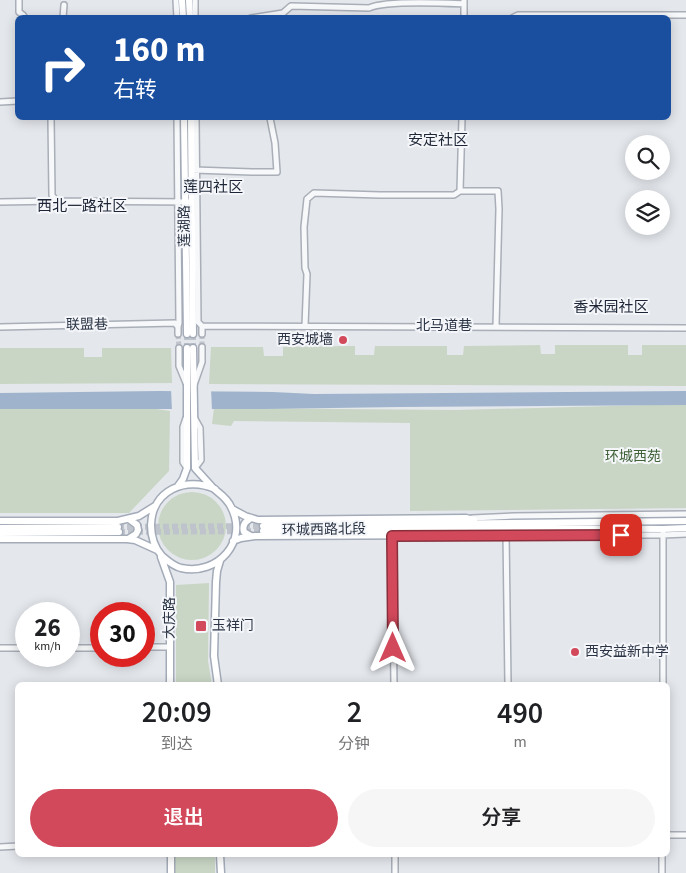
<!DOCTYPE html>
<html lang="zh">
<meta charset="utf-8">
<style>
body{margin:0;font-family:"Source Sans 3","Noto Sans SC",sans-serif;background:#f6f6f6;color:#202124;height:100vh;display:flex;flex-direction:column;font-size:19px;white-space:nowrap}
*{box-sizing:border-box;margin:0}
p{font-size:16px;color:#757577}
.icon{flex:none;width:28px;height:28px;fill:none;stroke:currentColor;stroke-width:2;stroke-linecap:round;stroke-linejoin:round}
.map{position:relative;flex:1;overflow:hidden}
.drawer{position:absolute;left:15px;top:682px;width:655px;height:175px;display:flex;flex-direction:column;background:#fff;border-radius:8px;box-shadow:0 2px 12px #0003}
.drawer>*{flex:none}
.banner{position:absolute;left:15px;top:15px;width:656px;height:105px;border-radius:8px;box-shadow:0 2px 12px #0003;background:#1a4fa0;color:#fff;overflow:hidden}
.buttons{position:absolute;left:625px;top:135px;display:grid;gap:10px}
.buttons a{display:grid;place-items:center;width:45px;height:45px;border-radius:50%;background:#fff;box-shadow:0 2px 12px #0003;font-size:25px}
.speed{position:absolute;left:15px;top:602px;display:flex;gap:10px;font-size:25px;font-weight:700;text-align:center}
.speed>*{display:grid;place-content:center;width:65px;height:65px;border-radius:50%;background:#fff;box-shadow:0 2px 12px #0003;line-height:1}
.speed small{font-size:12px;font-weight:400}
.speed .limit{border:8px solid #d22;background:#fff;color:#111}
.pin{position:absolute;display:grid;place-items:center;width:42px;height:42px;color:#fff;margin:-21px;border-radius:10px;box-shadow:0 2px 8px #0006}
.me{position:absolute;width:55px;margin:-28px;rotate:0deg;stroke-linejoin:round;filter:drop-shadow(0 0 4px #0008)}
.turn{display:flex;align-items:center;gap:18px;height:105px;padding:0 15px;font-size:22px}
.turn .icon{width:65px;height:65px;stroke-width:2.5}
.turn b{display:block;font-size:35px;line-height:42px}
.eta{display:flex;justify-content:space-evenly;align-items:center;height:85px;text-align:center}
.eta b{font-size:30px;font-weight:600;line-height:35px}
.cta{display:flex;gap:10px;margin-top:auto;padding:10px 15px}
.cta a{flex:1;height:58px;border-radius:30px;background:#d1495b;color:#fff;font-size:20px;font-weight:600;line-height:58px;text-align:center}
.cta a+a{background:#f6f6f6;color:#202124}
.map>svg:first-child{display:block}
</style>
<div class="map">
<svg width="686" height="873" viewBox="0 0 686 873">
<rect width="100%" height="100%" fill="#e4e7ec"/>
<path fill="#c9d6c5" d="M 540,345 L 541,354 L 555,354 L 555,345 L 628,345 L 628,355 L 642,355 L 642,345 L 686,345 L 686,386 L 209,384 L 211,347 L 263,347 L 264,356 L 283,356 L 283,347 L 355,346 L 355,355 L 374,355 L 375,346 L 447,346 L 447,355 L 463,355 L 464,346 Z
M 0,348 L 84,348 L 84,357 L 102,357 L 102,348 L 171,348 L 172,383 L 0,384 Z
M 686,404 L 686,508 L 410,511 L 410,423 L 234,421 L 231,426 L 212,424 L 214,408 L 456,410 Z
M 0,409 L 156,409 L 170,411 L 169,471 L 129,513 L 0,513 Z
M158 526a34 34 0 1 1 68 0a34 34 0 1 1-68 0Z
M 209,583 L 208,661 L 212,685 L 176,685 L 176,585 Z
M 174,855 L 215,855 L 215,873 L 174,873 Z"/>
<path fill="#9fb4cc" d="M 158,391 L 273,392 L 314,394 L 686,391 L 686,405 L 399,407 L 264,409 L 0,409 L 0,393 Z"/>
<path fill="#e4e7ec" d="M 171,389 L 211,389 L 212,411 L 172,411 Z"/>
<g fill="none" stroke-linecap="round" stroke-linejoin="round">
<path stroke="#bfc3cb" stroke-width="5" stroke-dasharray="5 2.5" stroke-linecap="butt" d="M 178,334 L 179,348
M 202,334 L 202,347"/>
<path stroke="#bfc3cb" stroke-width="6" stroke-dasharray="6 3" stroke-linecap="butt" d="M 187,334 L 187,348
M 193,334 L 193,348
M 118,527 L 263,526
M 119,532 L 263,531"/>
<g stroke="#a9aeb7" stroke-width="8">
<path id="minor" d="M 19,0 L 19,12 L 23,15 L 25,18
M 176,0 L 177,18
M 195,0 L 195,18
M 63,18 L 64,5
M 251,18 L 283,13 L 291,6 L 369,8 C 386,0 442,3 464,4
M 464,18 L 464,0
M 512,18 L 518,15 L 686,15
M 0,102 L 18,101
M 51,118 L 52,195 L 56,201
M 177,118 L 179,323 L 178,327
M 196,118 L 198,322 L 202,326 L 202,334
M 194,170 L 252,172 L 277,172 L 275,143 L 270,118
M 460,191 L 462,118
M 0,202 L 56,201 L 189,202
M 202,326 L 686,328
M 305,326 L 307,274 L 305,268 L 304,227 L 307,199 L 314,193 L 380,195 L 454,195 L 460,191 L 498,191 L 499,209 L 496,326
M 0,327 L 175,323 L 178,327 L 178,334
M 179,348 L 179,366 L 186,383
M 194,385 L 202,362 L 202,347
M 186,418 L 183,427 L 183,462 L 187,468
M 195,419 L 200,428 L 201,460 L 195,468
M 472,518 L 514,516 L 686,514
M 506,533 L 508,685
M 663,533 L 663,685
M 470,535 L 663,535 L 686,534
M 392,536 L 394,685
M 144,647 L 170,647
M 0,648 L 26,648
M 69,648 L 101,648
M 668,835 L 686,835
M 0,847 L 18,846
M 395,855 L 395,873
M 662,873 L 662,855"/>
</g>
<g stroke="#a3abb8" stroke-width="9">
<path id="major" d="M 182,0 L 183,18
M 189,0 L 190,18
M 184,118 L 187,334
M 191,118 L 193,334
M 193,348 L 195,468 C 201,475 207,481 213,488 C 220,494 227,498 231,507 C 249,541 218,576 181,568 C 173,566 168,561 162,556 C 154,547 151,537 151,525 C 152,490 186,476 215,489
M 178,486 L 183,479 L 187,468 L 187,348
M 232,509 L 245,516 L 258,520 L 466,518 L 474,520
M 0,521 L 118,521 L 139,516 L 155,506
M 263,526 L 686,521
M 0,528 L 118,527
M 263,531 L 506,528 L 663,529 L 686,528
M 0,533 L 119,532
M 251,536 L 244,532 C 242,525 245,522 251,518
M 0,539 L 127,539 L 135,540 L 157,550
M 128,539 L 136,534 L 138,530 L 137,525 L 129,519
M 233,541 L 241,538 L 255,536 L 459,535 L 476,532
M 161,557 L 170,582 L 170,685
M 218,685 L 214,656 L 216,582 L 217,571 L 220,561
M 220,855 L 221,873
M 171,873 L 171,855"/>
</g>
<use href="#minor" stroke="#f7f8fa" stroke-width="5"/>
<use href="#major" stroke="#fff" stroke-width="6"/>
</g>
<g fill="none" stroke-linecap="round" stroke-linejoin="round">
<g stroke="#882f3b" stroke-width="12">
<path id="route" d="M 393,648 L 392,536 L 621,535"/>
</g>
<use href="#route" stroke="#d1495b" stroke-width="9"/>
</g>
<g fill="#d1495b" stroke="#f4f6f9" stroke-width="2">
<circle cx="343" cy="340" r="5"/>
<rect x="195" y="620" width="12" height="12" rx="2.5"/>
<circle cx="575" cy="652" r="5"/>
</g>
<g text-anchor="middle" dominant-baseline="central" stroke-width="4" stroke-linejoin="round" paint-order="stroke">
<g font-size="14" fill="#2b3445" stroke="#f4f6f9">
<text transform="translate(185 226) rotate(-91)">莲湖路</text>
<text transform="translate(87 325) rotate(-1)">联盟巷</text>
<text x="444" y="326">北马道巷</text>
<text transform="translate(324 530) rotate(-1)">环城西路北段</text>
<text transform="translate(170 618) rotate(-90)">大庆路</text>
</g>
<g font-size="14" fill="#2b3445" stroke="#f4f6f9" text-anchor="start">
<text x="333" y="340" text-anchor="end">西安城墙</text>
<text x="212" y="626">玉祥门</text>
<text x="585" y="652">西安益新中学</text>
</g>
<g font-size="14" fill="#3f6138" stroke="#f4f6f9">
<text x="633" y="457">环城西苑</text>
</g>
<g font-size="15" fill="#1d2536" stroke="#f4f6f9">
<text x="438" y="140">安定社区</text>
<text x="213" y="187">莲四社区</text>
<text x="82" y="206">西北一路社区</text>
<text x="611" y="307">香米园社区</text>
</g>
</g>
</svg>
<div class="buttons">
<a><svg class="icon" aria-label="search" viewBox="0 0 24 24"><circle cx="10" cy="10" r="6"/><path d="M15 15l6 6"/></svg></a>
<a><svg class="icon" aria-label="layers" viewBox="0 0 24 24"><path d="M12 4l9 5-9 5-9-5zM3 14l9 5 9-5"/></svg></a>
</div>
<div class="speed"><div>26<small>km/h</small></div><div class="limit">30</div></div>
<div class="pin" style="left:621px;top:535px;background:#d93025"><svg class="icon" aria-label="arrive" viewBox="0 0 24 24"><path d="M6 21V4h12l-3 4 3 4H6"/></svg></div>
<svg class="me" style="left:393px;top:648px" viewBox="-20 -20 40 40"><path d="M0-17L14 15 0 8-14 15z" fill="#d1495b" stroke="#fff" stroke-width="4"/></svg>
<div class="banner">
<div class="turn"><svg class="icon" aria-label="right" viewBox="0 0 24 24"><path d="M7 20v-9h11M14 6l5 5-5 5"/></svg><div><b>160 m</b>右转</div></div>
</div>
<section class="drawer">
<div class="eta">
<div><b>20:09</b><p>到达</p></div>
<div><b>2</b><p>分钟</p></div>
<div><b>490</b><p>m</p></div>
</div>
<div class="cta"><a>退出</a><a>分享</a></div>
</section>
</div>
